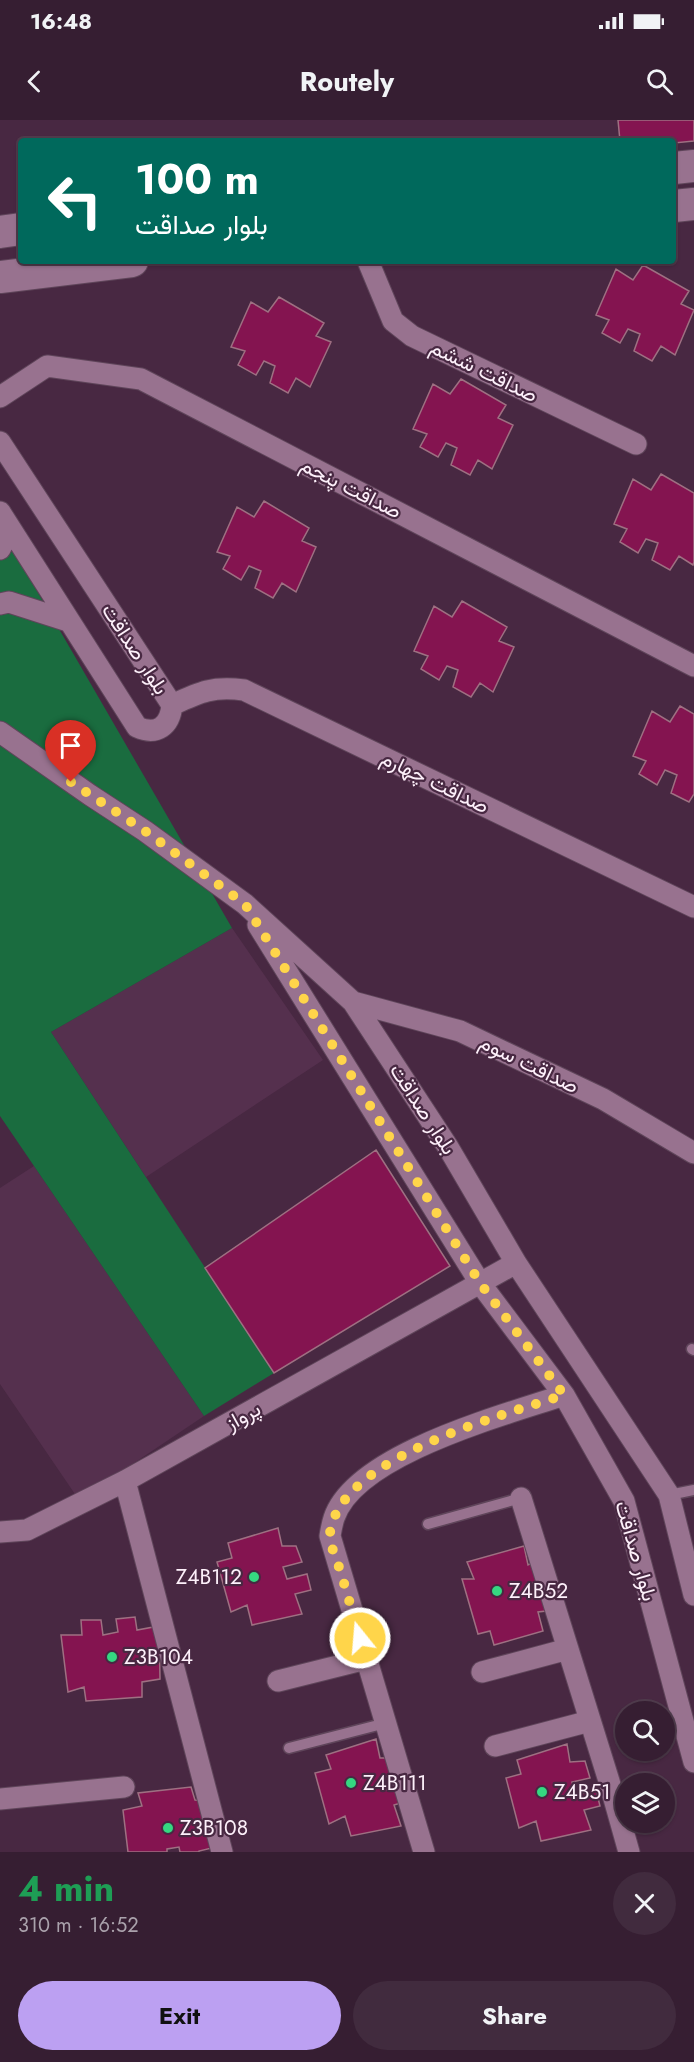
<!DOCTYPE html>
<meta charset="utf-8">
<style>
body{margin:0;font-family:Jost,Vazirmatn,sans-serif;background:#412b3e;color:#f1f3f6;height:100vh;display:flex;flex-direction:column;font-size:22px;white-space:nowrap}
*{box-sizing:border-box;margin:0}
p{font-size:20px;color:#aaa2ac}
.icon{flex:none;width:33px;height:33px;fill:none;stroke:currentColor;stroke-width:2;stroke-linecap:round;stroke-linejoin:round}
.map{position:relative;height:1732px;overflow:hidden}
.details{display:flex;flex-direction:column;background:#361e32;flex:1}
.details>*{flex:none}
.hud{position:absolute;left:18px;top:18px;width:658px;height:126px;border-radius:6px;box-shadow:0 2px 4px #0004,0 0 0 2px #503c4d;background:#00695c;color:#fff;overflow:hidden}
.tools{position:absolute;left:615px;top:1581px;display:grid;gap:12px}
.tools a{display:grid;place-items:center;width:60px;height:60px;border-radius:50%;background:#361e32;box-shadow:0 2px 4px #0004,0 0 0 2px #503c4d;font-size:30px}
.pin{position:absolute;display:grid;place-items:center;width:51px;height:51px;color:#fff;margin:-62px -26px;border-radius:50% 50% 50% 0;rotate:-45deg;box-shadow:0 0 6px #0007}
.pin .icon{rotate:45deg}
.me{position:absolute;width:66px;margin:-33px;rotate:343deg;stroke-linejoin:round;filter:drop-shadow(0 0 4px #0008)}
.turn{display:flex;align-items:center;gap:21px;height:126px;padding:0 18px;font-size:27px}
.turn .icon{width:78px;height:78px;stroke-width:2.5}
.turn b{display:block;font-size:42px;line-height:51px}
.round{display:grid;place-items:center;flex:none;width:63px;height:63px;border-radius:32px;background:#412b3e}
.head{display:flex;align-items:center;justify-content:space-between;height:102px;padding:0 18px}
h1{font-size:36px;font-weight:700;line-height:45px;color:#1e9e55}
.button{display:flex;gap:12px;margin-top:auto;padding:12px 18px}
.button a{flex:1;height:69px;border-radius:36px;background:#bca0f2;color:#111;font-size:24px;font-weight:700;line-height:69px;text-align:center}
.button a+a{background:#412b3e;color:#f1f3f6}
.status{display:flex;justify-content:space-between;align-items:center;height:42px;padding:0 30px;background:#361e32;direction:ltr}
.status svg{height:16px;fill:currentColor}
header{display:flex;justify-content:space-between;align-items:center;height:78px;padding:0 18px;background:#361e32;font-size:27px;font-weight:700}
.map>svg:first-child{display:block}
</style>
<div class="status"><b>16:48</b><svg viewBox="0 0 49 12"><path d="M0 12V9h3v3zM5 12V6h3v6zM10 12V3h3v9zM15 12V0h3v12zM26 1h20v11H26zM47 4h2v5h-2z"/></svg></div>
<header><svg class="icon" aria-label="back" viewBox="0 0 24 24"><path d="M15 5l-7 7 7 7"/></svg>Routely<svg class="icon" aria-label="search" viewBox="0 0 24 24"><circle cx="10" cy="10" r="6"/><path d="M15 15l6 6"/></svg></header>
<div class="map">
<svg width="694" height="1732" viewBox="0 0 694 1732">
<rect width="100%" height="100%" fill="#482842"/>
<path fill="#55304e" d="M 232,808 L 323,940 L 146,1057 L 51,912 Z
M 34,1046 L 204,1296 L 79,1380 L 0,1264 L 0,1068 Z"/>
<path fill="#1a6c3f" d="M 0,407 L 232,808 L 51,912 L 274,1253 L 204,1296 L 0,996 Z"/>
<path fill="#841450" stroke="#9e7082" stroke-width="1.5" d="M 618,0 L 694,0 L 694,21 L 674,23 L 674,21 L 620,21 Z
M 643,145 L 689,171 L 681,184 L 694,190 L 675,235 L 661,226 L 652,241 L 634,231 L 640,214 L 628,209 L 620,223 L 602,213 L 609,200 L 596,195 L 616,149 L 633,160 Z
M 279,177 L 324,203 L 316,216 L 331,222 L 310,267 L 296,258 L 288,273 L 270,263 L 275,246 L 264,241 L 256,255 L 238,245 L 245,231 L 231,227 L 251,182 L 268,192 Z
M 461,259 L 506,285 L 498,298 L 513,305 L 492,349 L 478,340 L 470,355 L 451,345 L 457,328 L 446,323 L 438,337 L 420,327 L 427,314 L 413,309 L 433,264 L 450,274 Z
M 661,354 L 694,373 L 694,442 L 693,445 L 679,436 L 670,450 L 652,440 L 658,423 L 646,419 L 638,433 L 620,422 L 627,409 L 614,404 L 633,359 L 651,370 Z
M 264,381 L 309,408 L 302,421 L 316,427 L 296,472 L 282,463 L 273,478 L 255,468 L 261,451 L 249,446 L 241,460 L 223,449 L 230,436 L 217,432 L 237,387 L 254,397 Z
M 462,481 L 507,507 L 499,521 L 514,527 L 493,572 L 480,563 L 471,577 L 453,567 L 458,550 L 447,546 L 439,560 L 421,549 L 428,536 L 414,531 L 434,486 L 452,497 Z
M 680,586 L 694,594 L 694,674 L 689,682 L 671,673 L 677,655 L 665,650 L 657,665 L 639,654 L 646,641 L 633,636 L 652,591 L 670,602 Z
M 376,1030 L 450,1146 L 274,1253 L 205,1148 Z
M 278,1408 L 282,1426 L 296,1426 L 302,1442 L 283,1447 L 287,1459 L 307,1454 L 311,1470 L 295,1474 L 302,1494 L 252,1505 L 247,1485 L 231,1492 L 217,1442 L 232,1438 L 228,1423 Z
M 524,1426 L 528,1445 L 536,1441 L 543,1461 L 527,1464 L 531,1477 L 543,1477 L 546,1491 L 538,1492 L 543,1511 L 494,1525 L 490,1511 L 478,1514 L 462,1459 L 474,1459 L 467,1442 Z
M 135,1497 L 137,1510 L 159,1506 L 160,1559 L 142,1562 L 142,1577 L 86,1581 L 84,1567 L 68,1572 L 61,1515 L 82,1515 L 81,1500 L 101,1500 L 103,1515 L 118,1512 L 116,1499 Z
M 376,1619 L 380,1638 L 392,1638 L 396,1654 L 381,1658 L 386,1670 L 400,1668 L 404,1682 L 394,1685 L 401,1706 L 351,1716 L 345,1696 L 329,1704 L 315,1653 L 331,1649 L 326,1635 Z
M 567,1624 L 570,1642 L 585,1641 L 590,1658 L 572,1662 L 576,1675 L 596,1670 L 600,1686 L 584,1690 L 591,1710 L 541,1721 L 536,1701 L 519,1708 L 506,1658 L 521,1654 L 517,1640 Z
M 191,1667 L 195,1680 L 205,1681 L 216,1727 L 199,1731 L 199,1732 L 180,1732 L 179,1727 L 167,1729 L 167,1732 L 128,1732 L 123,1690 L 142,1686 L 138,1673 Z"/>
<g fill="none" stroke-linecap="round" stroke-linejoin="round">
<g stroke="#5f455a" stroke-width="13">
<path id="lane" d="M 692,1229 L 694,1230
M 669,1375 L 694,1370
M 428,1404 L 521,1378
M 289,1628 L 386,1603"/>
</g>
<g stroke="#5f455a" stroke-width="23">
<path id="street" d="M 368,141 L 393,201 L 412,216 L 636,324
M 0,277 L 47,246 L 141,259 L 694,546
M 0,322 L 172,585 C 170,606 157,616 137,607 L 0,392
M 0,429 L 10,409
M 0,484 L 9,482 L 68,501
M 172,585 C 200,572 212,566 244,570 L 694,787
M 0,612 L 90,675 L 145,711 L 245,784 L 353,882 L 448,1027 L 516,1143 L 669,1375 L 694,1475
M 258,805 L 480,1163 L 564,1275 L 624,1381 L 694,1642
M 353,882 L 460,911 L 603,979 L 694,1033
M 125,1361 L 222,1732
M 521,1378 L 609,1661 L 629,1732
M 0,1412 L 27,1410 L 125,1361 L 516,1143
M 482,1552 L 568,1529
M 278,1561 L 366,1539
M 495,1626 L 590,1601
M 0,1679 L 124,1667
M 424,1732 L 330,1416 C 331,1410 332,1404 334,1398 C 355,1334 505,1295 564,1275"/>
</g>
<g stroke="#5f455a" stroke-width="34">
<path id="secondary" d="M 674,48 L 694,46
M 674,86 L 694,84
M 0,112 L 21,109
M 0,157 L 132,141"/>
</g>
<use href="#lane" stroke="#98728f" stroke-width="10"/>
<use href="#street" stroke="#98728f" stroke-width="21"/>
<use href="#secondary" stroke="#98728f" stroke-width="32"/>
</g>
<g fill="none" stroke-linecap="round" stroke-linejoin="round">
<path stroke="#ffd54a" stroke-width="10" stroke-dasharray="0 18" d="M 71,662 L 145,711 L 245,784 L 480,1163 L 564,1275 C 501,1296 340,1337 330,1413 C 329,1423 335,1435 338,1444 C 346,1469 353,1494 360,1518"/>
</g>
<g fill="#35d881" stroke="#482842" stroke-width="2">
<circle cx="254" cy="1457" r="6"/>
<circle cx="497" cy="1471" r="6"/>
<circle cx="112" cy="1537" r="6"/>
<circle cx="351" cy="1663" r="6"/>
<circle cx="542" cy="1672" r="6"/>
<circle cx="168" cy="1708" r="6"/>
</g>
<g text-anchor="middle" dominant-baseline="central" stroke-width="4.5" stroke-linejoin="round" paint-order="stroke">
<g font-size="21" fill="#fdf0fa" stroke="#482842">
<text transform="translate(484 251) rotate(26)">صداقت ششم</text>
<text transform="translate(351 368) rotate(27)">صداقت پنجم</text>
<text transform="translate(135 529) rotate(57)">بلوار صداقت</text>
<text transform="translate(435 662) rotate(26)">صداقت چهارم</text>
<text transform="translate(529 944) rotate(26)">صداقت سوم</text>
<text transform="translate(423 989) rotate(57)">بلوار صداقت</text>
<text transform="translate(243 1296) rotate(-29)">پرواز</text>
<text transform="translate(636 1431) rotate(74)">بلوار صداقت</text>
</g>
<g font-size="21" fill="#fdf0fa" stroke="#482842" text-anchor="start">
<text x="242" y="1457" text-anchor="end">Z4B112</text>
<text x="509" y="1471">Z4B52</text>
<text x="124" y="1537">Z3B104</text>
<text x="363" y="1663">Z4B111</text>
<text x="554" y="1672">Z4B51</text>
<text x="180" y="1708">Z3B108</text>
</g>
</g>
</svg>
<div class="tools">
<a><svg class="icon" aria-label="search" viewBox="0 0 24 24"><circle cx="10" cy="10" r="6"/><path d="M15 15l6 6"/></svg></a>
<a><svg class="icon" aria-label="layers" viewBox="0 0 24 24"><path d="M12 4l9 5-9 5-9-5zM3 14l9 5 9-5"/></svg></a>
</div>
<div class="pin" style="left:71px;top:662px;background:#d93025"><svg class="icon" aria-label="arrive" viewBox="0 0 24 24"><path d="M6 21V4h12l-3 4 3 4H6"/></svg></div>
<svg class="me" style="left:360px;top:1518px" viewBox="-20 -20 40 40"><circle r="17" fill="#ffd54a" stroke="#fff" stroke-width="3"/><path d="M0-11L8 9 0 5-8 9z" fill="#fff"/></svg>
<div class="hud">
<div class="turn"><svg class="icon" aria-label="left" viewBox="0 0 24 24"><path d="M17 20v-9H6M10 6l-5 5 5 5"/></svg><div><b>100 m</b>بلوار صداقت</div></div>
</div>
</div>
<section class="details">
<div class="head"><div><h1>4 min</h1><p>310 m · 16:52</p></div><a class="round"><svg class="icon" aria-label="close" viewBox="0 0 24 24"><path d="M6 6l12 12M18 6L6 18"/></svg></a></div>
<div class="button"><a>Exit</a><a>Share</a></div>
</section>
